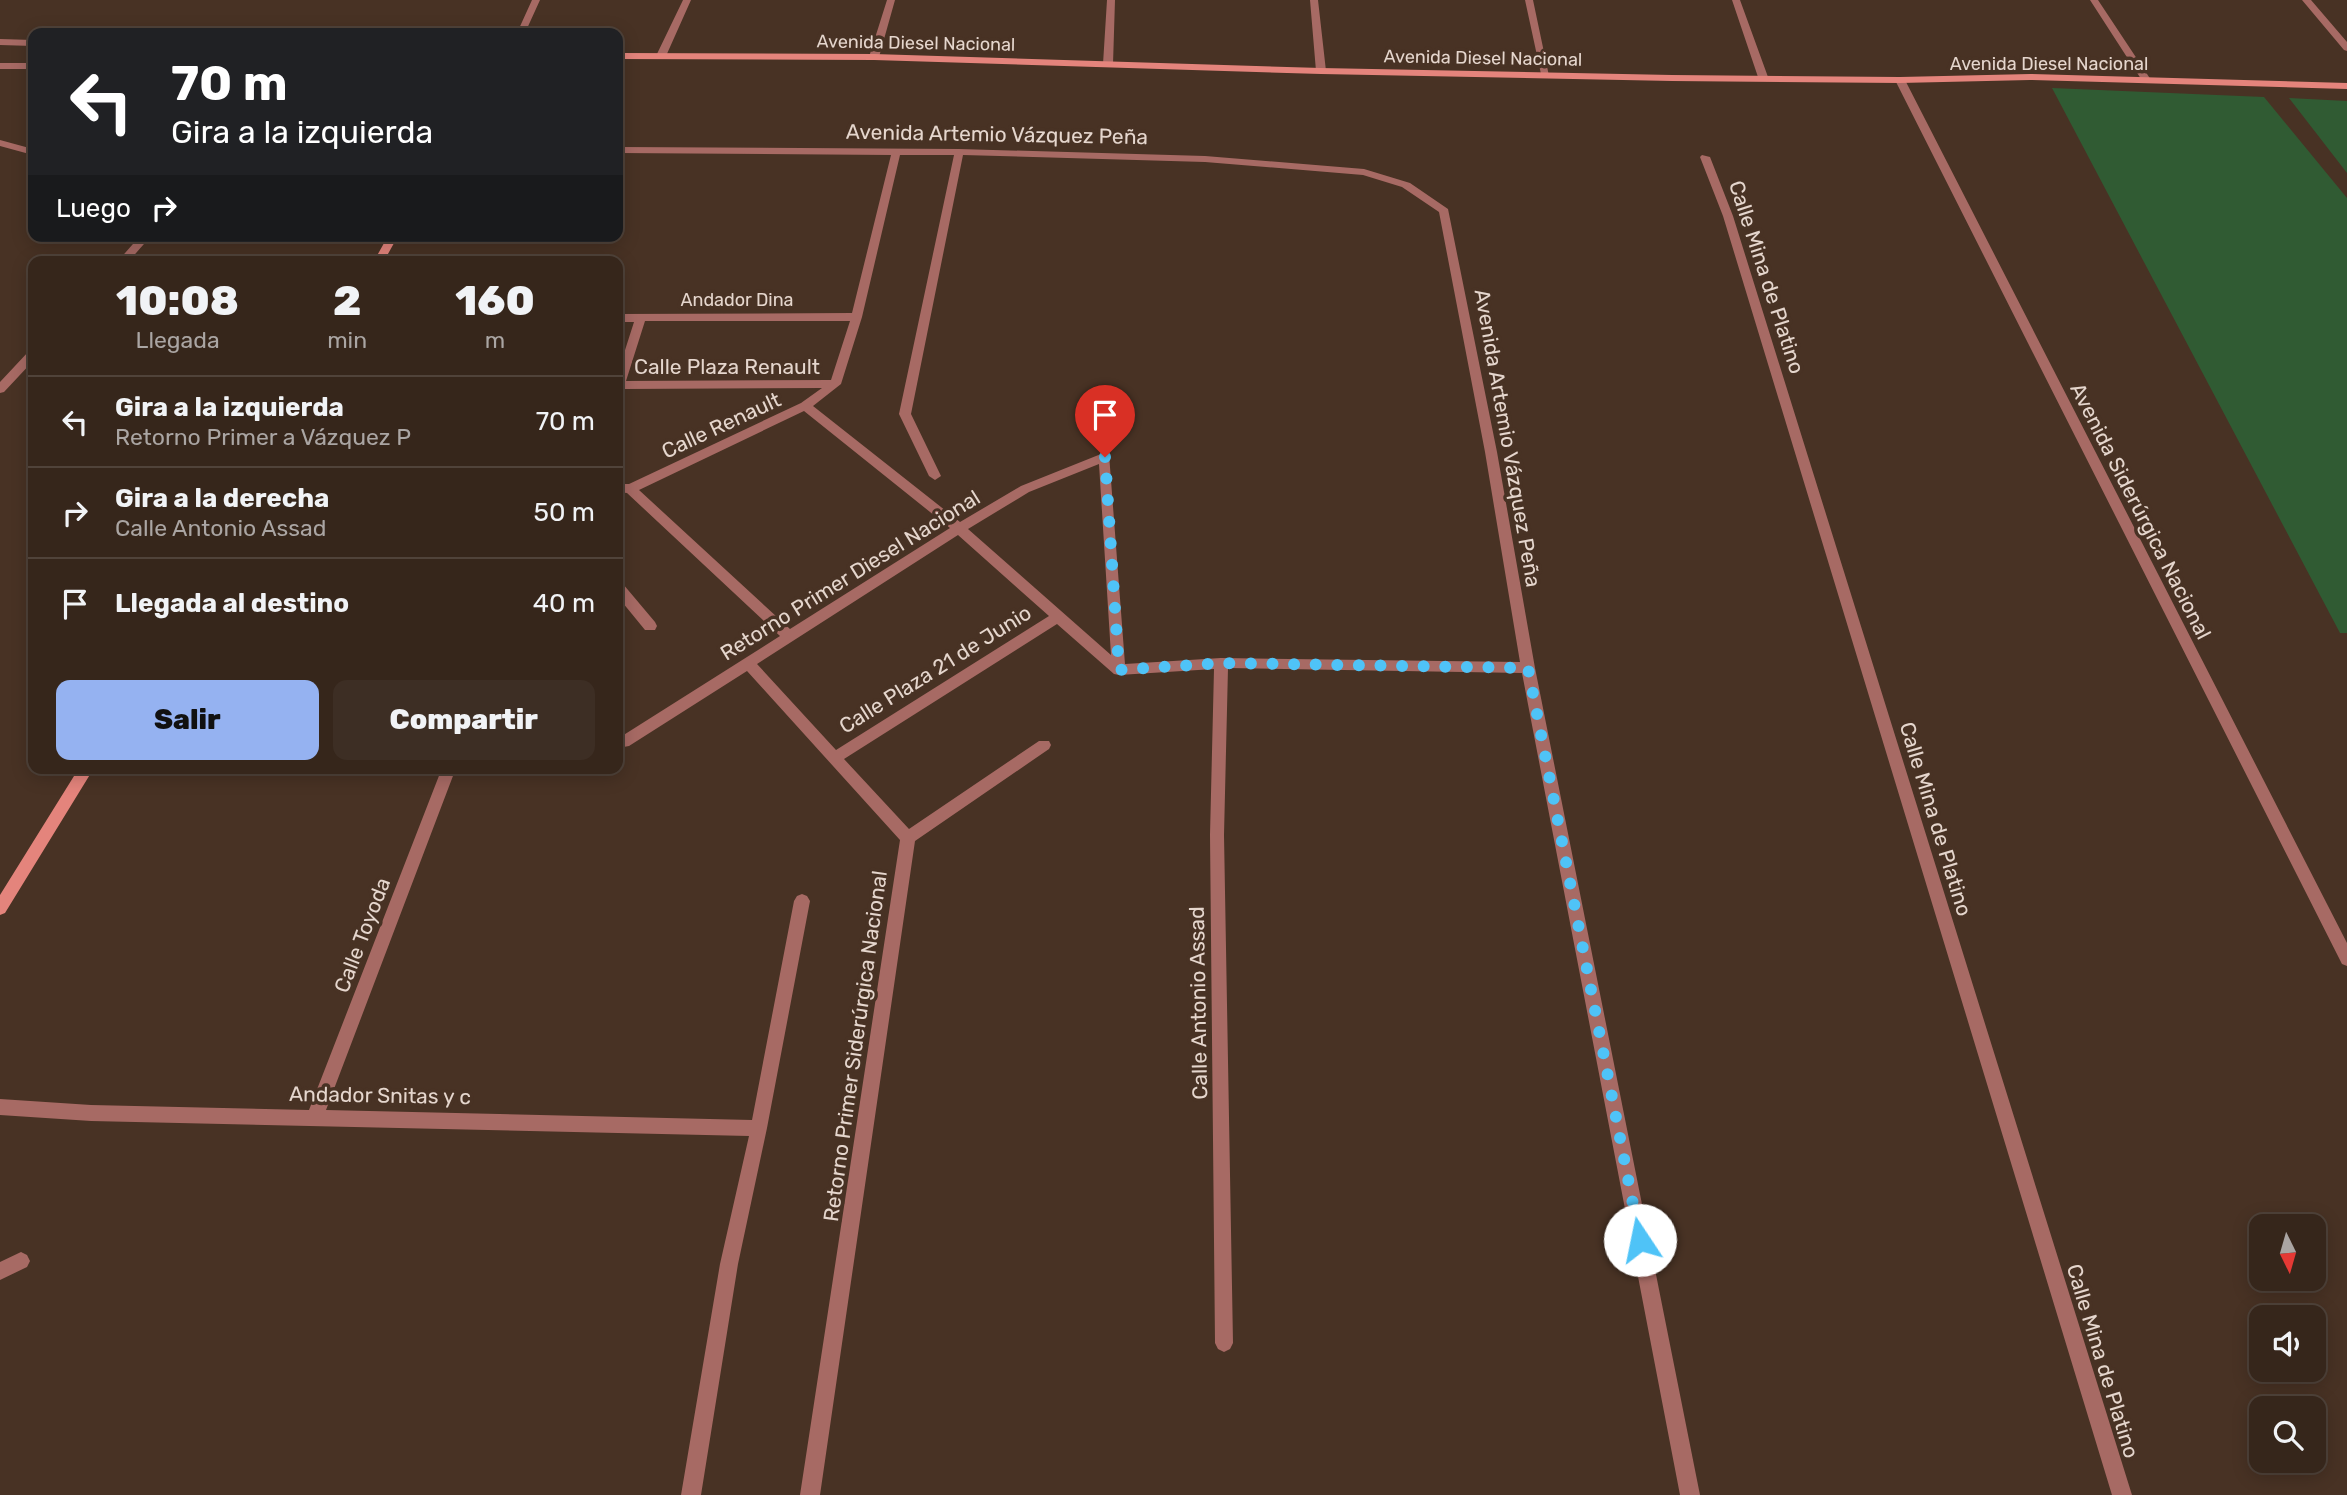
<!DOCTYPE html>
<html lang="es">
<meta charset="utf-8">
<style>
body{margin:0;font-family:Rubik,sans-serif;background:#3d2e24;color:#f1f3f6;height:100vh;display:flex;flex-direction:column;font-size:26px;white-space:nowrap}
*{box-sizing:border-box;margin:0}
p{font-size:23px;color:#aaa5a3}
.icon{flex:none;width:38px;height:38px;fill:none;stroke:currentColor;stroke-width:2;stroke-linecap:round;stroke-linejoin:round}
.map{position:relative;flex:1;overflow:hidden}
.sheet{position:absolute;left:28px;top:256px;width:595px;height:518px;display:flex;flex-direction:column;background:#36261b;border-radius:14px;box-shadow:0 4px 18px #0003,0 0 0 2px #50433a}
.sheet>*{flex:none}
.guide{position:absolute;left:28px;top:28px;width:595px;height:214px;border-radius:14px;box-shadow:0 4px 18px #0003,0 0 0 2px #50433a;background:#202124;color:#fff;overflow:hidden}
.needle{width:46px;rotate:175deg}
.controls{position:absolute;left:2249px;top:1214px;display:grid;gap:14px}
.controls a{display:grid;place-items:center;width:77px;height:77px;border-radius:14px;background:#36261b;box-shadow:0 4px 18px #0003,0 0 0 2px #50433a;font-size:35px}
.pin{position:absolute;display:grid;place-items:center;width:60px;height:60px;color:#fff;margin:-72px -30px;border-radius:50% 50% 50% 0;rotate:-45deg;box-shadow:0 0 7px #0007}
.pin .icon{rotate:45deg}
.me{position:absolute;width:77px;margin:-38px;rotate:349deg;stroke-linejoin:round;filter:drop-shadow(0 0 5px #0008)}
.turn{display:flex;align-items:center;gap:24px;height:147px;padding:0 28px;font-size:32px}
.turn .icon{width:91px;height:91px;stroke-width:2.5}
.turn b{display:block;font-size:49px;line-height:60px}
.then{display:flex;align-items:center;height:66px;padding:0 28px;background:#0003;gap:14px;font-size:26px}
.eta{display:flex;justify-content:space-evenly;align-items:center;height:119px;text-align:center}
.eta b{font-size:42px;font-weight:800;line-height:49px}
.primary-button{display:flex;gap:14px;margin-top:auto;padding:14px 28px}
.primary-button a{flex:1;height:80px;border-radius:14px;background:#95b2f1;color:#111;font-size:28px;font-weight:800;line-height:80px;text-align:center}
.primary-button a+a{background:#3d2e24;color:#f1f3f6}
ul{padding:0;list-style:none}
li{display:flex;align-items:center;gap:21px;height:91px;padding:0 28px;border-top:2px solid #50433a}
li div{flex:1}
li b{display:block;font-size:26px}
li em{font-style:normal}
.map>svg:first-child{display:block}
</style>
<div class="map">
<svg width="2347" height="1495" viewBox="0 0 2347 1495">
<rect width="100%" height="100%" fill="#483224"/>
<path fill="#305b33" d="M 2052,88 L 2264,97 L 2347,198 L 2347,633 L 2340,633 Z
M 2289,98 L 2347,101 L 2347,173 Z"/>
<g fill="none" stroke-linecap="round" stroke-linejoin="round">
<path fill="#a76a64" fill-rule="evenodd" d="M 532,0 L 540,0 L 525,33 L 517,33 Z
M 683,0 L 691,0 L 666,56 L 658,58 L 656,56 Z
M 887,0 L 895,0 L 879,57 L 874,60 L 869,57 Z
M 1107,0 L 1115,0 L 1113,64 L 1108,67 L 1103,64 Z
M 1310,0 L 1318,0 L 1326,71 L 1321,74 L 1316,71 Z
M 1525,0 L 1533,0 L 1549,76 L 1541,74 Z
M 1732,0 L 1740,0 L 1768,77 L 1766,79 L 1758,77 Z
M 2090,0 L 2098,0 L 2151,80 L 2149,82 L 2143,82 Z
M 2302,0 L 2311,0 L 2347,42 L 2347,51 L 2344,50 Z
M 0,39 L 33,40 L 33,46 L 0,45 Z
M 0,63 L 33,63 L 33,69 L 0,69 Z
M 1900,77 L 1905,80 L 2347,943 L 2347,966 L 2342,964 L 1895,80 Z
M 0,140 L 33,149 L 33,155 L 0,146 Z
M 618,147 L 959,149 L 1205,156 L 1364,169 L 1410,183 L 1448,209 L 1497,452 L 1535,668 L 1700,1495 L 1680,1495 L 1522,673 L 1228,668 L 1224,835 L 1233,1343 L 1230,1349 L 1224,1352 L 1218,1349 L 1215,1343 L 1210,835 L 1214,669 L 1119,675 L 1114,674 L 1057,624 L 844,759 L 909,829 L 1039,741 L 1049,741 L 1051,745 L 1049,749 L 915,841 L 820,1495 L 800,1495 L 900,840 L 747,671 L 629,746 L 618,748 L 618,736 L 622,736 L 780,636 L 627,493 L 618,492 L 618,484 L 629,484 L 801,403 L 822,388 L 623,389 L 618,392 L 618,372 L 634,322 L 618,322 L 618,314 L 852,313 L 891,155 L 618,153 ZM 900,155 L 954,155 L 899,414 L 929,476 L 935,480 L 941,476 L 911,414 L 963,155 L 1205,162 L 1363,175 L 1402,187 L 1439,212 L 1485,452 L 1520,662 L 1221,658 L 1125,664 L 1109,454 L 1101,454 L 1021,486 L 960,522 L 813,406 L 841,384 L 862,317 ZM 645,321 L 850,321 L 831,380 L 626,381 ZM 804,411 L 950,528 L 790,629 L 639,490 ZM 1099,464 L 1111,655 L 968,529 L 1029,492 ZM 958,535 L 1049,616 L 836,750 L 757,664 Z
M 1702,155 L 1710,157 L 1733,216 L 2132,1495 L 2112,1495 L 1723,216 L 1700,157 Z
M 140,236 L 151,236 L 129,261 L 118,261 Z
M 33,350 L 33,361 L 4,392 L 0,393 L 0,382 L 29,351 Z
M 618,583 L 623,584 L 655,622 L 657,626 L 655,630 L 645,630 L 618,597 Z
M 442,768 L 456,768 L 326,1110 L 752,1120 L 794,901 L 797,896 L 802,894 L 807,896 L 810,901 L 767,1128 L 738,1264 L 701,1495 L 681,1495 L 720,1264 L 749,1136 L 91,1121 L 0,1115 L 0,1099 L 91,1105 L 309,1110 Z
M 21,1252 L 27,1255 L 30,1261 L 27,1267 L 0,1280 L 0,1262 Z"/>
<path fill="#e4847c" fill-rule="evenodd" d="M 618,53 L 874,54 L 1321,68 L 1672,75 L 1900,77 L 2030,74 L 2347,83 L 2347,89 L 2030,80 L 1900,83 L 1672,81 L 1321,74 L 874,60 L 618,59 Z
M 388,236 L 398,236 L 384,261 L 374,261 Z
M 79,768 L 94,768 L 5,913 L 0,915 L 0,895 Z"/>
</g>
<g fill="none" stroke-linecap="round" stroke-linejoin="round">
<path stroke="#4fc3f7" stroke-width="12" stroke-dasharray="0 21.6" d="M 1105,457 L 1119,670 L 1221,663 L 1528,668 L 1640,1240"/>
</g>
<g text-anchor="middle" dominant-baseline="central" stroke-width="7" stroke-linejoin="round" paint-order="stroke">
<g font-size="18" fill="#e5d6cd" stroke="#483224">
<text transform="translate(916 43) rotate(1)">Avenida Diesel Nacional</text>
<text transform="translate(1483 58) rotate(1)">Avenida Diesel Nacional</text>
<text x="2049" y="64">Avenida Diesel Nacional</text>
<text x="737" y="300">Andador Dina</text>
</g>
<g font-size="21" fill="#e5d6cd" stroke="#483224">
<text transform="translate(997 134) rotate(1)">Avenida Artemio Vázquez Peña</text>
<text transform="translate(1767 277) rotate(72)">Calle Mina de Platino</text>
<text x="727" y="366">Calle Plaza Renault</text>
<text transform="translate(721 425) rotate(-25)">Calle Renault</text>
<text transform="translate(1508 438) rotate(80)">Avenida Artemio Vázquez Peña</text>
<text transform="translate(2141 511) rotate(63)">Avenida Siderúrgica Nacional</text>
<text transform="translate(850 575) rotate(-32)">Retorno Primer Diesel Nacional</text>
<text transform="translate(935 669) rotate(-32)">Calle Plaza 21 de Junio</text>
<text transform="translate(1936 819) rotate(73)">Calle Mina de Platino</text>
<text transform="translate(362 935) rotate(-69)">Calle Toyoda</text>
<text transform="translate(1198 1003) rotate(-91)">Calle Antonio Assad</text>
<text transform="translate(855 1046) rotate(-82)">Retorno Primer Siderúrgica Nacional</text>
<text transform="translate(380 1095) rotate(1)">Andador Snitas y c</text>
<text transform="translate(2103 1361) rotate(73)">Calle Mina de Platino</text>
</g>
</g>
</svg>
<div class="controls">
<a><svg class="needle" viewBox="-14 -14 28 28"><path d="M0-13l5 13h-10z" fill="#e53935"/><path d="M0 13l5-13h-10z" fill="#aaa5a3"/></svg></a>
<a><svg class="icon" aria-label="sound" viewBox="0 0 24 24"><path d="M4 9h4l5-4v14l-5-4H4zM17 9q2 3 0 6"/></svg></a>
<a><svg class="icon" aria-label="search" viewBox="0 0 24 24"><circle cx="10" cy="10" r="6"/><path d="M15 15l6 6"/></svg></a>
</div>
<div class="pin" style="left:1105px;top:457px;background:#d93025"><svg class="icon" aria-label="arrive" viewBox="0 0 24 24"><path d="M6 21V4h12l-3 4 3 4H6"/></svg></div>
<svg class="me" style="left:1640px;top:1240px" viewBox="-20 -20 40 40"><circle r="19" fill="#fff"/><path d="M0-13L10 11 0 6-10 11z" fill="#4fc3f7"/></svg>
<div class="guide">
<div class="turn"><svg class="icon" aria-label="left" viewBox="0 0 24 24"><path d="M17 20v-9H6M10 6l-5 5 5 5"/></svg><div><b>70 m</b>Gira a la izquierda</div></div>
<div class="then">Luego<svg class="icon" aria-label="right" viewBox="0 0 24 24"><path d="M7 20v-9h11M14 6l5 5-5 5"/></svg></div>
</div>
<section class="sheet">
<div class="eta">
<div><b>10:08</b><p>Llegada</p></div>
<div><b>2</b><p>min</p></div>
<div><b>160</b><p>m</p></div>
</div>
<ul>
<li><svg class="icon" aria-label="left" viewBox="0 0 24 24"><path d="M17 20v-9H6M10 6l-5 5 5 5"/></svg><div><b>Gira a la izquierda</b><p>Retorno Primer a Vázquez P</p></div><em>70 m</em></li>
<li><svg class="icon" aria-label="right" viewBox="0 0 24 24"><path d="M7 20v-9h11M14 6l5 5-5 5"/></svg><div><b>Gira a la derecha</b><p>Calle Antonio Assad</p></div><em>50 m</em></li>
<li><svg class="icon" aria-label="arrive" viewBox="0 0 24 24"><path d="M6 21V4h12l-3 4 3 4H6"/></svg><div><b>Llegada al destino</b></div><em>40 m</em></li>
</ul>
<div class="primary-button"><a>Salir</a><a>Compartir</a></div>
</section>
</div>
